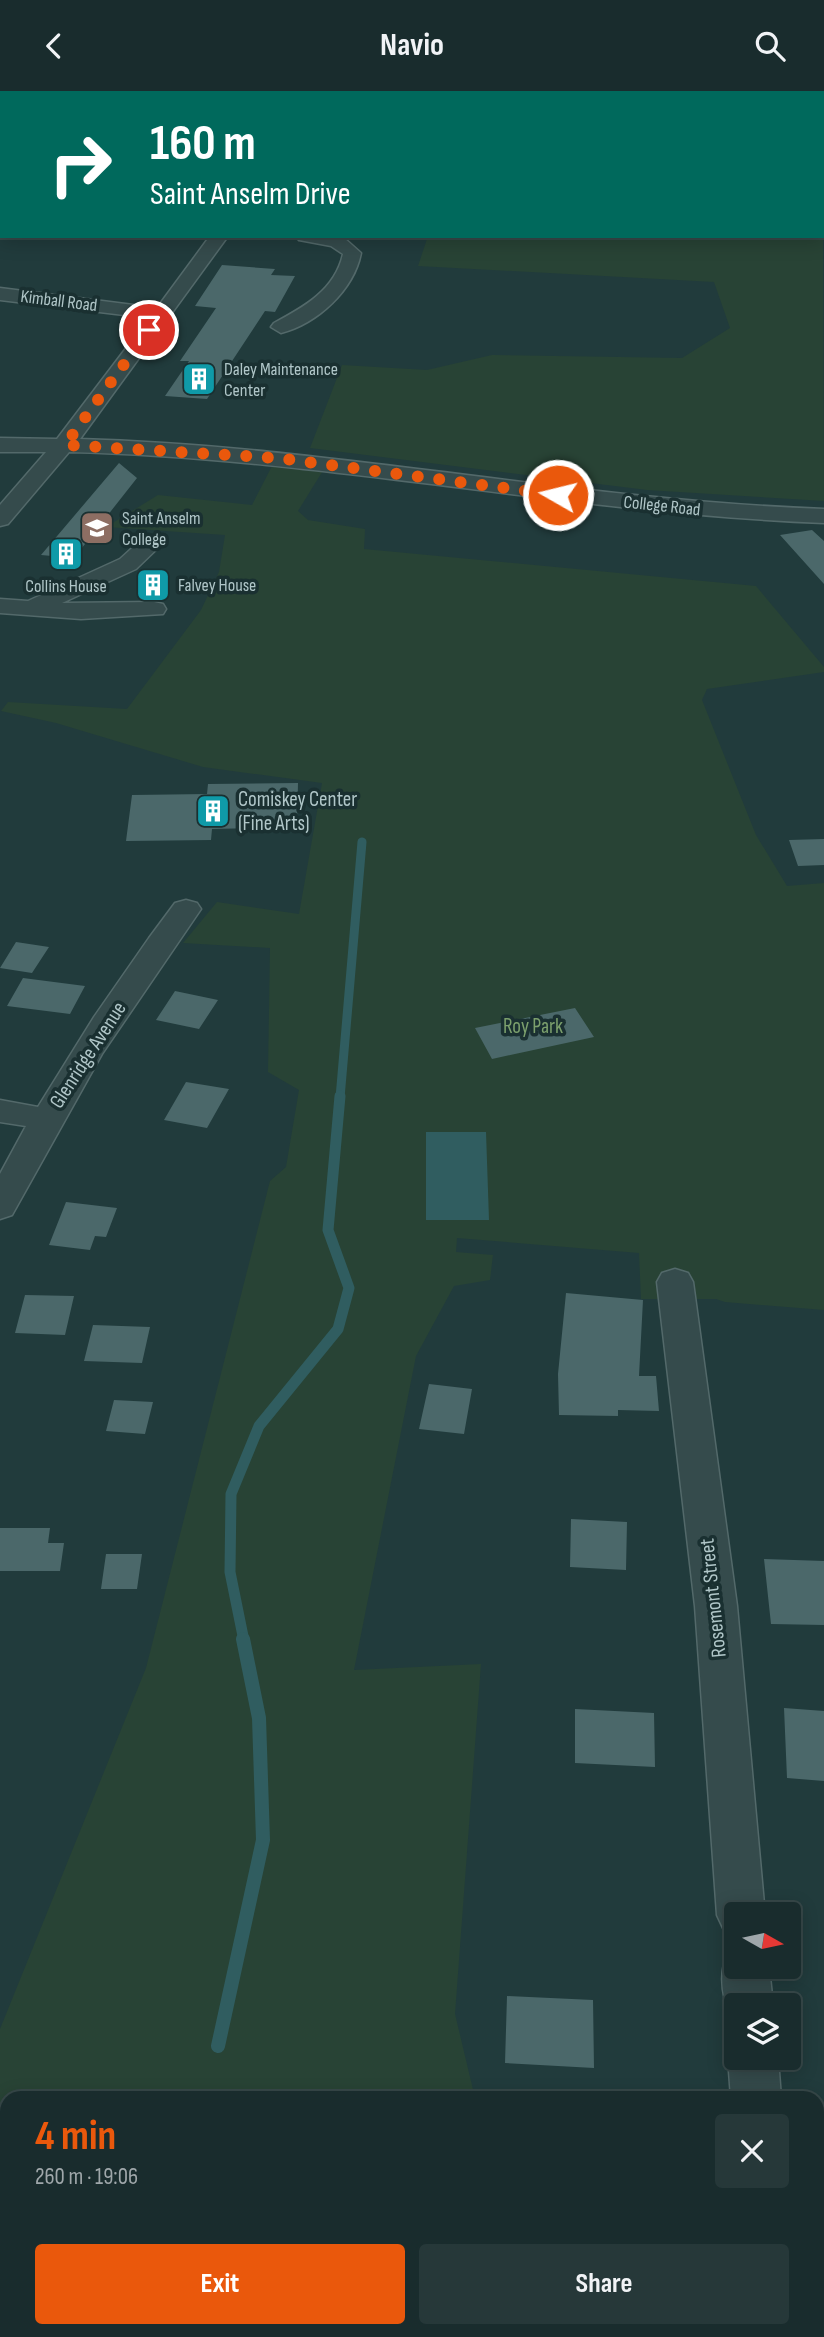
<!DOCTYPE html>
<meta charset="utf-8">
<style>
body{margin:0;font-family:"Sofia Sans Condensed",sans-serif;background:#263839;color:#f1f3f6;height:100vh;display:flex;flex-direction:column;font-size:26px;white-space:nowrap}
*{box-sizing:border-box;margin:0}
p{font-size:23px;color:#9fa7aa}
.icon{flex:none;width:38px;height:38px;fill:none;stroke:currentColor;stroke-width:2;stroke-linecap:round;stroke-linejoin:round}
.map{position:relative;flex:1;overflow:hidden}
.drawer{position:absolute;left:0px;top:2000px;width:824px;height:247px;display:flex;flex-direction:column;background:#192c2d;border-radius:21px 21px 0 0;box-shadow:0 4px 18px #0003,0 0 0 2px #374849}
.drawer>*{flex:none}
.banner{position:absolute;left:0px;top:0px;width:824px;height:147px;box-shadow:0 4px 18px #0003,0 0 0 2px #374849;background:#00695c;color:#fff;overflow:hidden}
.needle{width:46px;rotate:99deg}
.tools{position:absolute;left:724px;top:1811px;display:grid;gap:14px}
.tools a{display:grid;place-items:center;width:77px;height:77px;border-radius:7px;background:#192c2d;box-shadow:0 4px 18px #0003,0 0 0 2px #374849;font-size:35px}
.pin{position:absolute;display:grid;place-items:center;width:60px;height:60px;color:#fff;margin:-30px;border:4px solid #fff;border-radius:50%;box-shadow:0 2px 7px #0007}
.me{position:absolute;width:77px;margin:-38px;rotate:278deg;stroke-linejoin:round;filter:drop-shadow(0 0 5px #0008)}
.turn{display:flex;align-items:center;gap:24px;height:147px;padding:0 35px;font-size:32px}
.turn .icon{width:91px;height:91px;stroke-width:2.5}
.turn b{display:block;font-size:49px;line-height:60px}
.round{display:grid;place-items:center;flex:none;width:74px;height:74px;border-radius:7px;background:#263839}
.summary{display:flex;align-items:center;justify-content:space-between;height:119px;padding:0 35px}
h1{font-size:42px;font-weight:700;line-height:52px;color:#ea580c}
.action{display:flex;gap:14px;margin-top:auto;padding:14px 35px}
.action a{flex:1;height:80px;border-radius:7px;background:#ea580c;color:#fff;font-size:28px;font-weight:700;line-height:80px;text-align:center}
.action a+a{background:#263839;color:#f1f3f6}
header{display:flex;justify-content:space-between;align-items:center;height:91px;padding:0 35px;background:#192c2d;font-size:32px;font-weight:700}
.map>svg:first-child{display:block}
</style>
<header><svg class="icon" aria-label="back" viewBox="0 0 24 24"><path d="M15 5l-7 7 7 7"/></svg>Navio<svg class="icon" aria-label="search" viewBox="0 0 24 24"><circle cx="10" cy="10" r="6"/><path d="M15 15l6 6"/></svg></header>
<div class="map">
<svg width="824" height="2246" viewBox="0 0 824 2246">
<rect width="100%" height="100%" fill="#213b3c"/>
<path fill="#284335" d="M 823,119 L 824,410 L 647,399 L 310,357 L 342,274 L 427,279 L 492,264 L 682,267 L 730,237 L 714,191 L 418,175 L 428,145 L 822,145 Z
M 272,375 L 324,378 L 298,420 L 308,429 L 365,438 L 364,458 L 756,495 L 824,576 L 824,581 L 707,598 L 702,609 L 756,744 L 787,795 L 824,792 L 824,1219 L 725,1211 L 716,1208 L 641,1208 L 639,1162 L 457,1147 L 456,1161 L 493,1164 L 490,1189 L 454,1195 L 416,1265 L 354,1579 L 481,1573 L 455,1923 L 475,2007 L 7,2007 L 7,2066 L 0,2066 L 0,1938 L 146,1577 L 270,1090 L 286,1076 L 299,999 L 268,981 L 270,857 L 183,852 L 217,811 L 299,823 L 322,692 L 203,676 L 56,632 L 1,620 L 8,611 L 127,618 L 201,519 L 219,481 L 225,444 L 106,436 L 158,404 L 252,414 Z
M 106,2240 L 190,2240 L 189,2246 L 106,2246 Z"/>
<path fill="#305d60" d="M 426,1041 L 486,1041 L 489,1129 L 426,1129 Z"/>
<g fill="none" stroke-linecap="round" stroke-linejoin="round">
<path stroke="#305d60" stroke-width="9" d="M 340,1007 L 362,751"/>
<path stroke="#305d60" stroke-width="11" d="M 244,1550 L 230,1481 L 231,1403 L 259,1335 L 338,1238 L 349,1197 L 328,1139 L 340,1005"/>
<path stroke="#305d60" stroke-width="14" d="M 218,1955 L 263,1749 L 259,1627 L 243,1548"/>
</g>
<path fill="#4b686a" d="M 222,174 L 275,178 L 271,184 L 295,185 L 275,221 L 265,220 L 207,308 L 165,305 L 189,270 L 180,270 L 216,217 L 195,215 Z
M 119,372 L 137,387 L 74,467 L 41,464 Z
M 812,439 L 824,450 L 824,493 L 780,444 Z
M 298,692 L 297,736 L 212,738 L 211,749 L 126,750 L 132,704 L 207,703 L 208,693 Z
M 824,748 L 824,774 L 798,775 L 789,749 Z
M 16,851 L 49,856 L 32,882 L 0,877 Z
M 23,887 L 85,895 L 70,923 L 7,915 Z
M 175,900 L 218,909 L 199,938 L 156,929 Z
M 575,917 L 594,946 L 492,968 L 475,937 Z
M 186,991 L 229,998 L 207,1037 L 164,1029 Z
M 66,1111 L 117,1117 L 106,1146 L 95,1145 L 90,1159 L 49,1154 Z
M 566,1202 L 643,1209 L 639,1285 L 656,1285 L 659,1320 L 618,1319 L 618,1325 L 559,1324 L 558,1283 Z
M 25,1204 L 74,1205 L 65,1244 L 15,1242 Z
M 93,1234 L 150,1236 L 142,1272 L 84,1270 Z
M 429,1293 L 472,1298 L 464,1343 L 419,1338 Z
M 114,1309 L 153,1311 L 145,1343 L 106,1340 Z
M 571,1428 L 627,1431 L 626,1479 L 570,1476 Z
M 0,1437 L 50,1437 L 48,1452 L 64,1452 L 60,1480 L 0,1480 Z
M 106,1463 L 142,1463 L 137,1498 L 101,1498 Z
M 764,1468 L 824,1470 L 824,1534 L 771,1533 Z
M 784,1617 L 824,1620 L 824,1690 L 787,1687 Z
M 575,1618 L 654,1622 L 655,1676 L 575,1672 Z
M 507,1905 L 593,1909 L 594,1977 L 505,1972 Z"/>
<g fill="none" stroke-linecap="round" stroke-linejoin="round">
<g stroke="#53696a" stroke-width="3">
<path id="minor" d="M 380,0 L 398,0 L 378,2 Z
M 669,0 L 690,0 L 692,2 L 670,2 Z
M 804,0 L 820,0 L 821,2 L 805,2 Z
M 822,23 L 824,24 L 824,37 L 822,36 Z
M 210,145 L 228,145 L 80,348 C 330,355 575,409 824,418 L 824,432 C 571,422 323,367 69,361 L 8,433 L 0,435 L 0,414 L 46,361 L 0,361 L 0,347 L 57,348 L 149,227 L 0,209 L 0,197 L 157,217 Z
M 296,145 L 343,146 L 361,162 C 354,199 317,233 281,242 L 271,236 L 274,232 C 304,216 335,199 343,163 L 331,155 L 299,149 Z
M 150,446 L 158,448 L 162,453 L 136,478 L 62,512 L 154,511 L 163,513 L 166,518 L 163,523 L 81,528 L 0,522 L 0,508 L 28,510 L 120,468 L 142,448 Z
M 186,809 L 197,812 L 201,818 L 102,963 L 12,1124 L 0,1128 L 0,1083 L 26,1035 L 0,1031 L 0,1009 L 38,1016 L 94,926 L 149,847 L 175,812 Z
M 675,1178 L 688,1182 L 693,1191 L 737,1515 L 765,1824 L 737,1824 L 737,1844 L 724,1839 L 717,1824 L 695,1515 L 657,1191 L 662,1182 Z
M 737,1857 L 737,1876 L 769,1876 L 773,1914 L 737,1914 L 737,1932 L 732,1930 C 722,1907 718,1883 728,1860 Z
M 735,1950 L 737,1967 L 778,1967 L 781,2007 L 731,2007 L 728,1967 Z
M 817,2050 L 824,2050 L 824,2100 L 817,2100 Z
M 824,2215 L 824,2246 L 748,2246 L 748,2240 L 817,2240 L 817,2217 Z"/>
</g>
<use href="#minor" fill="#354b4c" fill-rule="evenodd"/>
</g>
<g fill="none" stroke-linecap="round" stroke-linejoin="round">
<path stroke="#ea580c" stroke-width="12" stroke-dasharray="0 21.6" d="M 149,239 L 65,354 L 277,367 L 558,404"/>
</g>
<defs>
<g id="building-square" transform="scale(1.75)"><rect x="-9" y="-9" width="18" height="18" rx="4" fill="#0f9aa8" stroke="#1a3031"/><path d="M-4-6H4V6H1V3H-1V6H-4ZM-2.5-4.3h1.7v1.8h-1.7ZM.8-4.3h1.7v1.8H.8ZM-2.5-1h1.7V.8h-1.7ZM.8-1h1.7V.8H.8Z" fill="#fff"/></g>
<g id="university-square" transform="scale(1.75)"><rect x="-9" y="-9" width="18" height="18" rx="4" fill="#8d6e63" stroke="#1a3031"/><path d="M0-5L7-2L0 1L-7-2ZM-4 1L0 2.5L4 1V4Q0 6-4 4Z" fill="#fff"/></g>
</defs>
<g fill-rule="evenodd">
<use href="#building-square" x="199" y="288"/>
<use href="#university-square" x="97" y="437"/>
<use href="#building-square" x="66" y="463"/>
<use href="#building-square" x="153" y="494"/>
<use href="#building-square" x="213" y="720"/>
</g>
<g text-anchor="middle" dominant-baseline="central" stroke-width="7" stroke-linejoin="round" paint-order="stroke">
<g font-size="18" fill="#b0c6c8" stroke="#1a3031">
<text transform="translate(59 210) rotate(7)">Kimball Road</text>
<text transform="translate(662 415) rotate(6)">College Road</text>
</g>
<g font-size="18" fill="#b0c6c8" stroke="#1a3031" text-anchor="start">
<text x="224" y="278">Daley Maintenance<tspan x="224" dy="21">Center</tspan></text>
<text x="122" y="427">Saint Anselm<tspan x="122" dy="21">College</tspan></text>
<text x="178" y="494">Falvey House</text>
<text x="66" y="495" text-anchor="middle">Collins House</text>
</g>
<g font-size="21" fill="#b0c6c8" stroke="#1a3031" text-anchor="start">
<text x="238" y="708">Comiskey Center<tspan x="238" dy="24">(Fine Arts)</tspan></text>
</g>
<g font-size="21" fill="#7ca06d" stroke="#1a3031">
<text x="533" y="935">Roy Park</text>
</g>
<g font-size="21" fill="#b0c6c8" stroke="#1a3031">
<text transform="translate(88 964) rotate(-57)">Glenridge Avenue</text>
<text transform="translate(713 1507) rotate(-96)">Rosemont Street</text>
</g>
</g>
</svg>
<div class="tools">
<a><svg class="needle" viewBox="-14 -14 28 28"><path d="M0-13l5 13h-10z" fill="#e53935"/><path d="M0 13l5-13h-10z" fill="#9fa7aa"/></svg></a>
<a><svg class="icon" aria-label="layers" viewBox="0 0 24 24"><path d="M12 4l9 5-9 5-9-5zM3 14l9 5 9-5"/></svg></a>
</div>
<div class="pin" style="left:149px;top:239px;background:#d93025"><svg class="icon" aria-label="arrive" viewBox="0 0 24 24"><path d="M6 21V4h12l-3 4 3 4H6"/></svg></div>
<svg class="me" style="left:558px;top:404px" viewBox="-20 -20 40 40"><circle r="17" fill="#ea580c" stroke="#fff" stroke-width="3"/><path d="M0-11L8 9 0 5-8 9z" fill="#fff"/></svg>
<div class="banner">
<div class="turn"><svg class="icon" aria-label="right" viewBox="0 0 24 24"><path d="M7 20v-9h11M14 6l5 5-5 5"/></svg><div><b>160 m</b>Saint Anselm Drive</div></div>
</div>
<section class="drawer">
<div class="summary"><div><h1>4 min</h1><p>260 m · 19:06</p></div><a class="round"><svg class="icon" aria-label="close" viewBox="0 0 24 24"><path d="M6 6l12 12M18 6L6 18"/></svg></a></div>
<div class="action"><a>Exit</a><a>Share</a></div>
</section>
</div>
